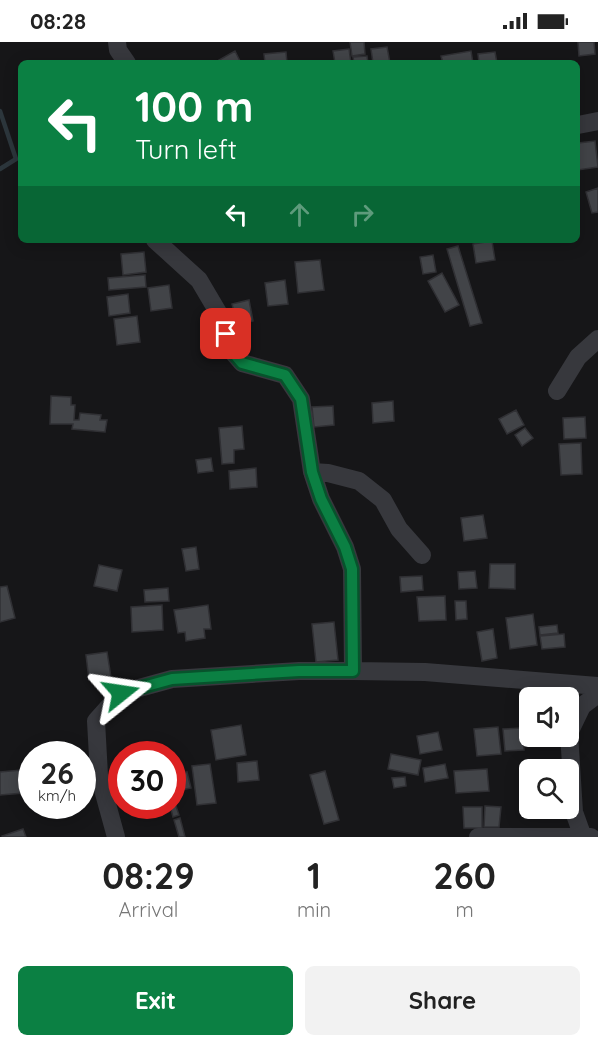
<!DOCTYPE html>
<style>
body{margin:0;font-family:Quicksand,sans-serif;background:#f2f2f2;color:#222;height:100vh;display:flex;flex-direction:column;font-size:22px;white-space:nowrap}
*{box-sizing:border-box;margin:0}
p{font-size:20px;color:#767676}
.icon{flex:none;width:33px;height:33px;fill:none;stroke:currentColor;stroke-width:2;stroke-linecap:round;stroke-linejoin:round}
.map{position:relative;height:795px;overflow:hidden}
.panel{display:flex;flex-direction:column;background:#fff;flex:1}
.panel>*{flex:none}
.hud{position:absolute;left:18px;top:18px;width:562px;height:183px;border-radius:9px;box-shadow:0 3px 15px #0003;background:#0b8043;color:#fff;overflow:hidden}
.controls{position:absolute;left:519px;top:645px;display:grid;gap:12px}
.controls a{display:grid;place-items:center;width:60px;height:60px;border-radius:9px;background:#fff;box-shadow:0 3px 15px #0003;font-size:30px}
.speed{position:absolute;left:18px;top:699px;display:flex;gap:12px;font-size:30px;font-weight:700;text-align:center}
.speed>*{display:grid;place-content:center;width:78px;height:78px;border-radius:50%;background:#fff;box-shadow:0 3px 15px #0003;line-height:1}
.speed small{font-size:15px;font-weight:400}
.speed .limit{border:9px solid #d22;background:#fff;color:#111}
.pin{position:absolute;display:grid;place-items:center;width:51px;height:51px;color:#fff;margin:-26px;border-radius:12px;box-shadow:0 3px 9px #0006}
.me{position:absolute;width:66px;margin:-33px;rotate:75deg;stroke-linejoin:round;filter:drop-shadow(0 0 4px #0008)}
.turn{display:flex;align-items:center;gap:21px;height:126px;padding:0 18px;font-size:27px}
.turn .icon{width:78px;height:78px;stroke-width:2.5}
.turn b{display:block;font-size:42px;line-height:51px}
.lanes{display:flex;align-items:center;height:57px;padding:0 18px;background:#0003;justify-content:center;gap:30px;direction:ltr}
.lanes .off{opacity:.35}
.eta{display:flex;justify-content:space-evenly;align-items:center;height:102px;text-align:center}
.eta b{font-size:36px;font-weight:700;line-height:42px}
.cta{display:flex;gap:12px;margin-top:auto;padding:12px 18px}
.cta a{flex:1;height:69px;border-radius:9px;background:#0b8043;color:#fff;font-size:24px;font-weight:700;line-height:69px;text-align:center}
.cta a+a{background:#f2f2f2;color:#222}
.status{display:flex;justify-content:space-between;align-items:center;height:42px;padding:0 30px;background:#fff;direction:ltr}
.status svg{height:16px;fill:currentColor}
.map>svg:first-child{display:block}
</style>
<div class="status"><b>08:28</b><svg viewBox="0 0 49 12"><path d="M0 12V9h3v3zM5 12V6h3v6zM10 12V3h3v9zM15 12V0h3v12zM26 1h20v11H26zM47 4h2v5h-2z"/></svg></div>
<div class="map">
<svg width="598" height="795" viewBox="0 0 598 795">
<rect width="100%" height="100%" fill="#161618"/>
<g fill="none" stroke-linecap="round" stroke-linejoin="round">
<path stroke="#2c363c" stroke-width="4.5" d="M 0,69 L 16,117 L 0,127"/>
</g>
<path fill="#424448" stroke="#303034" stroke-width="1.5" d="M 350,0 L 364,0 L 365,12 L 352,14 Z
M 578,0 L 594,0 L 595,12 L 579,14 Z
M 387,5 L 390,21 L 373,21 L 371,7 Z
M 349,7 L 351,21 L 335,21 L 333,9 Z
M 235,9 L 241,21 L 221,21 L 219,18 Z
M 471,9 L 473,21 L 443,21 L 441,14 Z
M 286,10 L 287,21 L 265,21 L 264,12 Z
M 495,10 L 497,21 L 479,21 L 478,12 Z
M 367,14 L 368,21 L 354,21 L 353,15 Z
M 595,99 L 598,125 L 578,128 L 578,101 Z
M 598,146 L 598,170 L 592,171 L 586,150 Z
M 492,199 L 495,218 L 476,221 L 473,202 Z
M 458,204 L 482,281 L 470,284 L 447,207 Z
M 144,210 L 146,230 L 123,233 L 121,212 Z
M 433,213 L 436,230 L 423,232 L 420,215 Z
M 320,218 L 324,248 L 298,251 L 295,220 Z
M 442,231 L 459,263 L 445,270 L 428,239 Z
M 145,233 L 146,245 L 109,248 L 108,236 Z
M 285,238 L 288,262 L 268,264 L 265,241 Z
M 169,243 L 172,266 L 151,269 L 148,246 Z
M 128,252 L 130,271 L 109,274 L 107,255 Z
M 249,258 L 253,279 L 237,282 L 232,262 Z
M 137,274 L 140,300 L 117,303 L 114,277 Z
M 51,354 L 71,355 L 71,363 L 75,363 L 74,378 L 79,378 L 80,371 L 101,373 L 100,378 L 107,378 L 105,390 L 72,387 L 73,382 L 50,382 Z
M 393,359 L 394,379 L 373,381 L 372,361 Z
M 333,364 L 334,383 L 314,385 L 312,365 Z
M 516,368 L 524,383 L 507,392 L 499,377 Z
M 585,375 L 586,396 L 564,397 L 563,376 Z
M 242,384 L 244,407 L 234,408 L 234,421 L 222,422 L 219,386 Z
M 525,386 L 533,396 L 522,404 L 515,393 Z
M 581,401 L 582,432 L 561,433 L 559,402 Z
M 211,416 L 213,429 L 198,431 L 196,418 Z
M 256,426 L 257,445 L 230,447 L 229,429 Z
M 483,473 L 487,496 L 464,499 L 461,476 Z
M 196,505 L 199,527 L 186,529 L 182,507 Z
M 490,522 L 515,522 L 515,547 L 489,546 Z
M 99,523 L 122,528 L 117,549 L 94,544 Z
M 475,529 L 477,546 L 459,547 L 458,530 Z
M 422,534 L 423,548 L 401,550 L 400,535 Z
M 7,544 L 15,576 L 0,580 L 0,545 Z
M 168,546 L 169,559 L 145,560 L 144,548 Z
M 445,554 L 446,578 L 419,579 L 417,555 Z
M 455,559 L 466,559 L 467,577 L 456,578 Z
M 162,563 L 163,588 L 132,590 L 131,565 Z
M 208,563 L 211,587 L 204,587 L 205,596 L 186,599 L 185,590 L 178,591 L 174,568 Z
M 533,572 L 537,603 L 510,607 L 506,576 Z
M 334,580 L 338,618 L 316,620 L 312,582 Z
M 557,583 L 558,591 L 540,593 L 539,585 Z
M 493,587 L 497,616 L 482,619 L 477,590 Z
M 564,592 L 565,605 L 542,607 L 540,594 Z
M 107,610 L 111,635 L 89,638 L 86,613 Z
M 241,683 L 246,713 L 216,718 L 211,688 Z
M 498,685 L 501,712 L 477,714 L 474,687 Z
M 522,686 L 524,708 L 505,709 L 503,687 Z
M 438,690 L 442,708 L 420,712 L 417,694 Z
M 391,712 L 421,718 L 418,733 L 388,727 Z
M 257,719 L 259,738 L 238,740 L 237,721 Z
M 560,719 L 561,728 L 530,728 L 530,735 L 528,721 Z
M 210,722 L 216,761 L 197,763 L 192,724 Z
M 445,722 L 448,736 L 425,740 L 423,726 Z
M 487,727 L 489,749 L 456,751 L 454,729 Z
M 21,728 L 24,751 L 0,753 L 0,730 Z
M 325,729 L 339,778 L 324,782 L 310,733 Z
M 187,730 L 191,746 L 172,750 L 172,734 Z
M 405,735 L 406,744 L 394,746 L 392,736 Z
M 172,752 L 179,773 L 173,775 L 170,764 L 172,764 Z
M 485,764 L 501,765 L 499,785 L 484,785 Z
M 463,765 L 482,765 L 482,786 L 464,786 Z
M 180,776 L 185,795 L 179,795 L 174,778 Z
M 23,787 L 26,795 L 3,795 L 2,794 Z"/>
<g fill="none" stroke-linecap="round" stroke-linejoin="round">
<path stroke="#37383d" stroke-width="18" d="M 117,0 L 118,8 L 127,21
M 578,83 L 598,79
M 155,198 L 199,238 L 222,277 L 230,307 L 242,321 L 285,333 L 301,357 L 312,430 L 321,457 L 345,505 L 352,527 L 353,629
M 557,349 L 578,315 L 598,297
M 312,430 L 328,431 L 359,439 L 383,458 L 399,487 L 422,513
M 116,795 L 99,733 L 96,679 L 121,651 L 172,637 L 299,629 L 353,629 L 425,630 L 598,644
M 478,795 L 591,795
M 583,795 L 574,770 L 569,691 L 582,664 L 598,652"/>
</g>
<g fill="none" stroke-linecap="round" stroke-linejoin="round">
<g stroke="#07532c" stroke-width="15">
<path id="route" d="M 121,651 L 172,637 L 299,629 L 353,629 L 352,527 L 345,505 L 321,457 L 312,430 L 301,357 L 285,333 L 242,321 L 230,307 L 226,292"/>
</g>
<use href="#route" stroke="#0b8043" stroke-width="10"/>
</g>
</svg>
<div class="controls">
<a><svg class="icon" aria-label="sound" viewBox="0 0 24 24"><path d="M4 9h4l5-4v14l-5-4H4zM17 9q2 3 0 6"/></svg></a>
<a><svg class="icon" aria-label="search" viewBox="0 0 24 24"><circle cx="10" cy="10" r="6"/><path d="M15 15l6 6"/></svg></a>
</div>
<div class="speed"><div>26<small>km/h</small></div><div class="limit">30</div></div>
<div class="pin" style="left:226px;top:292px;background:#d93025"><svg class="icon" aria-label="arrive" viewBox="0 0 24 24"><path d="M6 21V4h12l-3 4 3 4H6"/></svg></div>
<svg class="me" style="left:121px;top:651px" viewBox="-20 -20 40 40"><path d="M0-17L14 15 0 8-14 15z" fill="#0b8043" stroke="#fff" stroke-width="4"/></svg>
<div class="hud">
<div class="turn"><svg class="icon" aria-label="left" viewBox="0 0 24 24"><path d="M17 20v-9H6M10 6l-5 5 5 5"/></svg><div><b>100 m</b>Turn left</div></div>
<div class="lanes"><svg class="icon" aria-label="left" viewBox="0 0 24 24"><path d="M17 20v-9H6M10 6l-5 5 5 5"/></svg><svg class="icon off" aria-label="ahead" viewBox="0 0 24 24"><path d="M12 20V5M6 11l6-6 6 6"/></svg><svg class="icon off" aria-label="right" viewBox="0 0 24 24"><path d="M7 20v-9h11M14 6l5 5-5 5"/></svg></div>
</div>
</div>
<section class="panel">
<div class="eta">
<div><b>08:29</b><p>Arrival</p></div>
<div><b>1</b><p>min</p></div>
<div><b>260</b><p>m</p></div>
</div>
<div class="cta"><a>Exit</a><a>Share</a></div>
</section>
